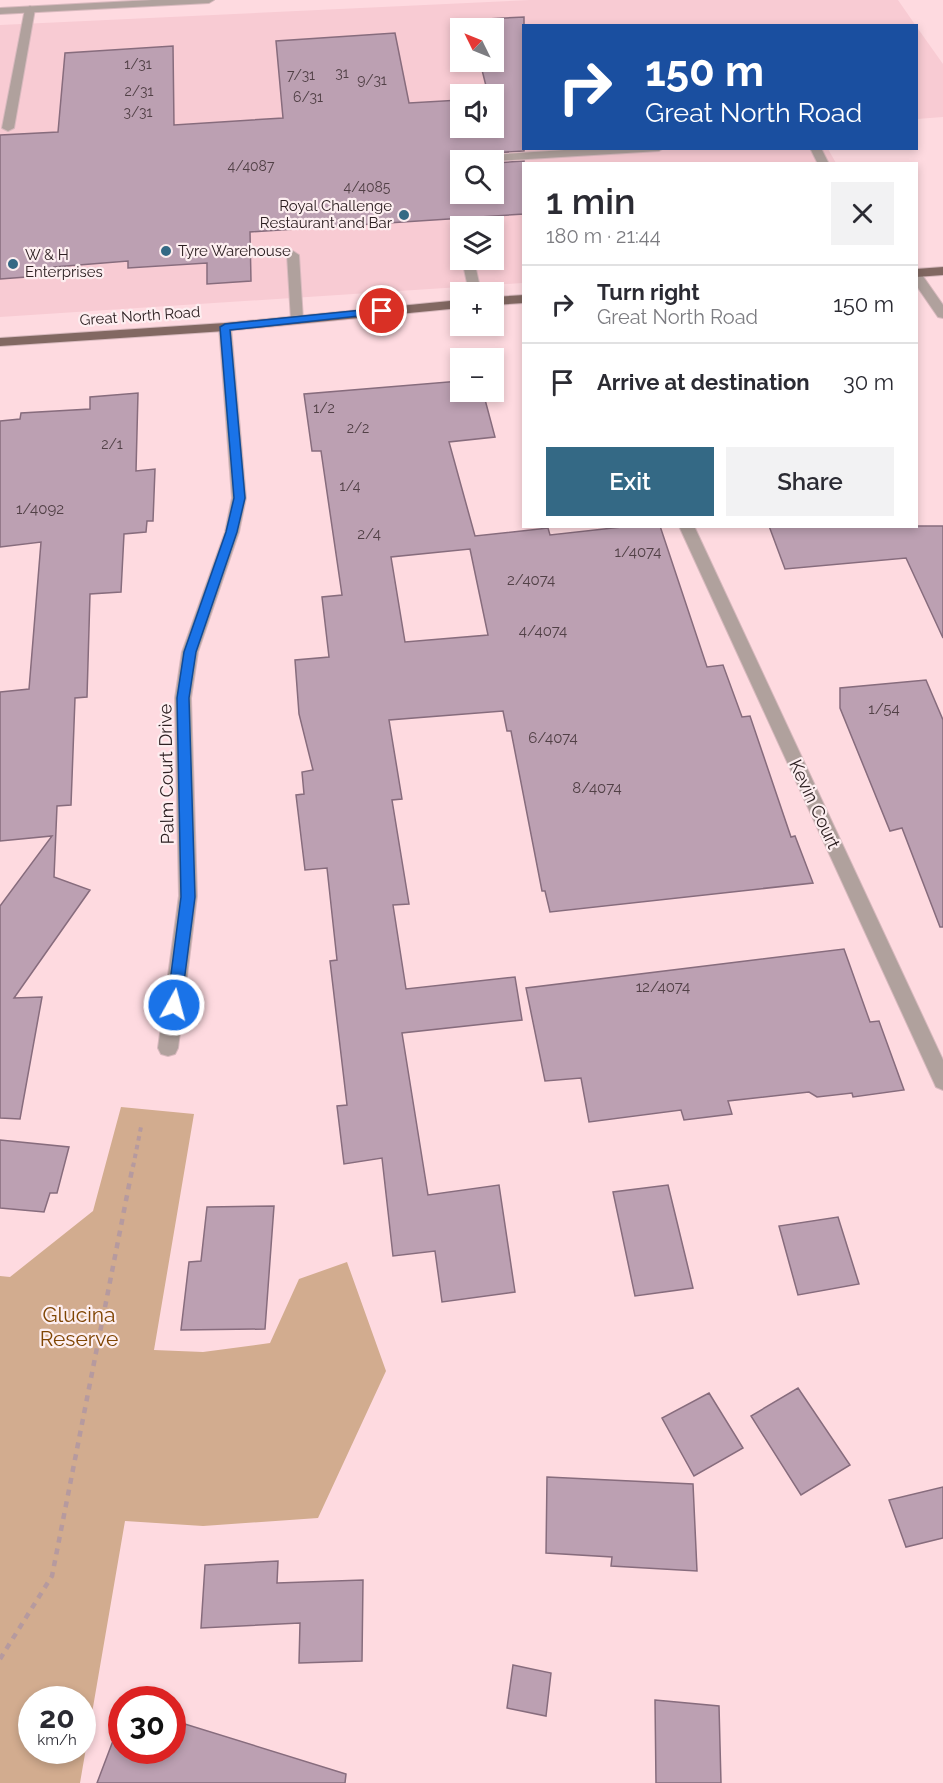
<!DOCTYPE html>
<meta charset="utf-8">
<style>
body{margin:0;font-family:Raleway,sans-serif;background:#f2f2f3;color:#2b2b33;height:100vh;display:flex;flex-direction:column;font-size:22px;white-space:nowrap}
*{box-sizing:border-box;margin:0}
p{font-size:20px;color:#7c7c81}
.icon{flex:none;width:33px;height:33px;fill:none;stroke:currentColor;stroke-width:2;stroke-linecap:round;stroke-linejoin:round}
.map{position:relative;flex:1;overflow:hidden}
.panel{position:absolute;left:522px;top:162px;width:396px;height:366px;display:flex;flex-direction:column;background:#fff;border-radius:0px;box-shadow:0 3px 9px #0003}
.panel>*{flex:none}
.hud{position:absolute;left:522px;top:24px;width:396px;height:126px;border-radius:0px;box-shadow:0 3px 9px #0003;background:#1a4fa0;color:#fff;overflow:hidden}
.needle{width:39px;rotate:313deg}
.controls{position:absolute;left:450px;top:18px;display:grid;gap:12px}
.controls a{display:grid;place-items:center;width:54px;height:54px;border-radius:0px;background:#fff;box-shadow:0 3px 9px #0003;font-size:30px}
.speed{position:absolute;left:18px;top:1686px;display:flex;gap:12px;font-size:30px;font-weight:700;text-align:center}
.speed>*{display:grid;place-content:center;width:78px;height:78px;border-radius:50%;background:#fff;box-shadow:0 3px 9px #0003;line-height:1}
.speed small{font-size:15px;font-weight:400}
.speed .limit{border:9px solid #d22;background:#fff;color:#111}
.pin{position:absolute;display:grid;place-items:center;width:51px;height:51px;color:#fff;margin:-26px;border:3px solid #fff;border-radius:50%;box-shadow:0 2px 6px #0007}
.me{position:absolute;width:66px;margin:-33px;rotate:7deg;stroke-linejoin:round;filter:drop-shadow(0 0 4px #0008)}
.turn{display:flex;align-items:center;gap:21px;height:126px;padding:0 24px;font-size:27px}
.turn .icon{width:78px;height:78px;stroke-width:2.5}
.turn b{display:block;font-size:42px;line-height:51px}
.round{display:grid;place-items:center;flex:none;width:63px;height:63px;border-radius:0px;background:#f2f2f3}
.head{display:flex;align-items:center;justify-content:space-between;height:102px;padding:0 24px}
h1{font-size:36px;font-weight:600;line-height:45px}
.action{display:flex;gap:12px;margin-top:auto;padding:12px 24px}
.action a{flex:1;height:69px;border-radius:0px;background:#346985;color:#fff;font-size:24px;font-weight:600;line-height:69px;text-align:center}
.action a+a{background:#f2f2f3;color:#2b2b33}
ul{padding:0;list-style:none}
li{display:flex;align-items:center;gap:18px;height:78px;padding:0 24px;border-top:2px solid #e1e1e2}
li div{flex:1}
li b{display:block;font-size:22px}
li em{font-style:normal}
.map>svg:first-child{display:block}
</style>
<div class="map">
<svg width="943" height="1783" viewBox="0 0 943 1783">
<rect width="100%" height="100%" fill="#fedae0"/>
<path fill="#f8cbd3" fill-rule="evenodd" d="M 530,0 L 898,0 L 916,26 L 524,26 L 524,148 L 828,149 L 836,163 L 524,164 L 523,283 L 0,317 L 0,25 ZM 460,28 L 494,28 L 494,62 L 460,62 ZM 460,94 L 494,94 L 494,128 L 460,128 ZM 460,160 L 494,160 L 494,194 L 460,194 ZM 460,226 L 494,226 L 494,260 L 460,260 Z
M 916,26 L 943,64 L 943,117 L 917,119 Z"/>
<path fill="#d2ac8f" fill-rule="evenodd" d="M 121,1107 L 194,1114 L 154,1350 L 203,1352 L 270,1343 L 299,1279 L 347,1262 L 386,1371 L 318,1518 L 203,1526 L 125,1521 L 80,1783 L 0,1783 L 0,1276 L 10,1277 L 93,1211 ZM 32,1700 L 82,1700 L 82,1750 L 32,1750 Z"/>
<path fill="#bca0b2" stroke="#876c7d" stroke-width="1.5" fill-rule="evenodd" d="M 524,17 L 524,151 L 476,154 L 469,157 L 469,160 L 460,160 L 460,194 L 494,194 L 494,163 L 524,161 L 524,214 L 250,232 L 251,281 L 207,284 L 207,263 L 128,268 L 128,261 L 54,267 L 53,275 L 0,279 L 0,135 L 58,132 L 65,53 L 173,46 L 174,125 L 283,118 L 276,41 L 395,33 L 409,103 L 460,100 L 460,128 L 494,128 L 494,94 L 488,94 L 480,62 L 494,62 L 494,28 L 471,28 L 469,20 Z
M 460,381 L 460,392 L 483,392 L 495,437 L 449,442 L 475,536 L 548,528 L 550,535 L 631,526 L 660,526 L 707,667 L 723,665 L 742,717 L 750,716 L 791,837 L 795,836 L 813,883 L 550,912 L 545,891 L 542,891 L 511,731 L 507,731 L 503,711 L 389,720 L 402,799 L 392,800 L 409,904 L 393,905 L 406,989 L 515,977 L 522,1020 L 402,1033 L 428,1195 L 499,1185 L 515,1292 L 442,1302 L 435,1251 L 393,1256 L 382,1158 L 344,1164 L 337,1106 L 347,1105 L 330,961 L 337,960 L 327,868 L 305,870 L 296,795 L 304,794 L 302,772 L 313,770 L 299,714 L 295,660 L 329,657 L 322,597 L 342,595 L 321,451 L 312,451 L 304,394 ZM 470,549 L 488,635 L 405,642 L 391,557 Z
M 138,393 L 136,471 L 155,469 L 153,521 L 147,521 L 146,532 L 124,534 L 121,592 L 90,594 L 87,697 L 75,698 L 71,805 L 57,806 L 54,877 L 90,890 L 14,998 L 42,997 L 20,1119 L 0,1118 L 0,906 L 52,836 L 0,841 L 0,692 L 29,689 L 41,542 L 0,547 L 0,421 L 20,419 L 21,413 L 90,409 L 90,397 Z
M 769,526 L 943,526 L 943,638 L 906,558 L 785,569 Z
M 926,680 L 943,720 L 943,927 L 940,927 L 902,828 L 890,831 L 840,708 L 840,688 Z
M 844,949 L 870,1022 L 879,1021 L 904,1090 L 853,1097 L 852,1093 L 817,1097 L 809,1092 L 728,1101 L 732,1114 L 684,1120 L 681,1110 L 589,1122 L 581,1078 L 545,1081 L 526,988 Z
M 0,1140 L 69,1147 L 57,1193 L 50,1193 L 44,1212 L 0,1208 Z
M 668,1185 L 693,1288 L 635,1296 L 613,1192 Z
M 274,1206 L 265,1329 L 181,1330 L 189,1262 L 201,1261 L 207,1207 Z
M 838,1217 L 859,1284 L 798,1295 L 779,1226 Z
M 798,1388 L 850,1465 L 801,1495 L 751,1416 Z
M 709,1393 L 743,1448 L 694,1476 L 662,1418 Z
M 547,1477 L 693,1484 L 697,1571 L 611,1566 L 612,1557 L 546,1553 Z
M 943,1487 L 943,1538 L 906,1547 L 889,1500 Z
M 278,1561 L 277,1583 L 363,1580 L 362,1661 L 299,1663 L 300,1623 L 201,1628 L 205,1565 Z
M 513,1665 L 551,1673 L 546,1716 L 507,1708 Z
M 655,1700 L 719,1706 L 721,1783 L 656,1783 Z
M 122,1717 L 122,1750 L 172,1750 L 172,1720 L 346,1774 L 345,1783 L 97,1783 Z"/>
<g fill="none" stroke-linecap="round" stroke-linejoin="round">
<g stroke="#d8b9be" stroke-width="2">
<path id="service" d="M 30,6 L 35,9 L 14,128 L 8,131 L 2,128 L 25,9 Z
M 594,148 L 664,148 L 659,151 L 494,161 L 470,159 L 476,156 Z
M 810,148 L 821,148 L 829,164 L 818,164 Z
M 293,251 L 299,255 L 303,320 L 297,324 L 291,320 L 287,255 Z
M 462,260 L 474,260 L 481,292 L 469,292 Z"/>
</g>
<g stroke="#d8b9be" stroke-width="2">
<path id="minor" d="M 152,0 L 214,0 L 209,3 L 0,14 L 0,8 Z
M 916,271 L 920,272 L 943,305 L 943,318 L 938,317 L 916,285 Z
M 225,323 L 231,327 L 246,498 L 239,532 L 198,652 L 191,698 L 197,896 L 178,1048 L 175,1054 L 168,1056 L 161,1054 L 158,1048 L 179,896 L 175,698 L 182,652 L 225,532 L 232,498 L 219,327 Z
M 679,526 L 694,526 L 943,1060 L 943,1090 L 936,1087 Z"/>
</g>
<g stroke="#d8b9be" stroke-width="2">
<path id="primary" d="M 943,267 L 943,275 L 916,277 L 916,269 Z
M 524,295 L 524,303 L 494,305 L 494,297 Z
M 460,300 L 460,308 L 225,331 L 0,346 L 0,338 L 225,323 Z"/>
</g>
<path stroke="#b69a9f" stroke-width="4" stroke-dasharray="4.5 4.5" stroke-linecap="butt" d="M 133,1167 L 141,1127"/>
<path stroke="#b69a9f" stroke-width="4.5" stroke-dasharray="6 6" stroke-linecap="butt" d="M 0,1659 L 52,1576 L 133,1165"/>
<use href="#service" fill="#b0a19d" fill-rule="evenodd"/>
<use href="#minor" fill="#b0a19d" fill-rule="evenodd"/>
<use href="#primary" fill="#826862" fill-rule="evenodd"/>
</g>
<path fill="#1a73e8" stroke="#114b97" stroke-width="1.5" d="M 382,308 L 387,311 L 386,313 L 230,330 L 245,498 L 237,532 L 196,652 L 189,698 L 195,897 L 181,1005 L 179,1009 L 174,1011 L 169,1009 L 167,1005 L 181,897 L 177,698 L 184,652 L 226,532 L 234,498 L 220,327 L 225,324 Z"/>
<g fill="#346985" stroke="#fdeef0" stroke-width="2">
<circle cx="404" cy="215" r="6"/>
<circle cx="166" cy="251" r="6"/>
<circle cx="13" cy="264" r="6"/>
</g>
<g text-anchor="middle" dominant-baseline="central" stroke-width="4.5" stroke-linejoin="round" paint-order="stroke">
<g font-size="14" fill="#514046">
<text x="138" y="64">1/31</text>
<text x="342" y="73">31</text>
<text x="301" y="75">7/31</text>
<text x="372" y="80">9/31</text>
<text x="139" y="91">2/31</text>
<text x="308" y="97">6/31</text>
<text x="138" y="112">3/31</text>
<text x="251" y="166">4/4087</text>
<text x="367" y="187">4/4085</text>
<text x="324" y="408">1/2</text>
<text x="358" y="428">2/2</text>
<text x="112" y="444">2/1</text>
<text x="350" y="486">1/4</text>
</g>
<g font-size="15" fill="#2d2022" stroke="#fdeef0" text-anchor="start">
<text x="392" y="206" text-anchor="end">Royal Challenge<tspan x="392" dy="17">Restaurant and Bar</tspan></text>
<text x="178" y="251">Tyre Warehouse</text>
<text x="25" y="255">W &amp; H<tspan x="25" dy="17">Enterprises</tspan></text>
</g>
<g font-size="15" fill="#2d2022" stroke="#fdeef0">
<text transform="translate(140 316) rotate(-4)">Great North Road</text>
</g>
<g font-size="15" fill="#514046">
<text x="40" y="509">1/4092</text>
<text x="369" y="534">2/4</text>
<text x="638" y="552">1/4074</text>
<text x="531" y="580">2/4074</text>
<text x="543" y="631">4/4074</text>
<text x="884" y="709">1/54</text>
<text x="553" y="738">6/4074</text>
<text x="597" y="788">8/4074</text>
<text x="663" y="987">12/4074</text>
</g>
<g font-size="18" fill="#2d2022" stroke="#fdeef0">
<text transform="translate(166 774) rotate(-91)">Palm Court Drive</text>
<text transform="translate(815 804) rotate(65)">Kevin Court</text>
</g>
<g font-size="21" fill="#7f4503" stroke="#fdeef0">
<text x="79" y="1314">Glucina<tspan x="79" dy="24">Reserve</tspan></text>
</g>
</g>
</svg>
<div class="controls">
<a><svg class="needle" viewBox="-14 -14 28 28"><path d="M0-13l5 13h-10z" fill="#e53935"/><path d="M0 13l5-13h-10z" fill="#7c7c81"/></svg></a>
<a><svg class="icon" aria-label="sound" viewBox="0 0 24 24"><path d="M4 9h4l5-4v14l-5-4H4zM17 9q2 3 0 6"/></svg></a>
<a><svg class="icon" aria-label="search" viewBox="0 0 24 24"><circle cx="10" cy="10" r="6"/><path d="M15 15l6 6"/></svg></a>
<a><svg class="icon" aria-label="layers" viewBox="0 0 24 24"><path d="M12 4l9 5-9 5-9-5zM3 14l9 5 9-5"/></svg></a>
<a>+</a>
<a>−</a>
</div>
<div class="speed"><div>20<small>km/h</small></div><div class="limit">30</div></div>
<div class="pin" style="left:382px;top:311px;background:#d93025"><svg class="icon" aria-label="arrive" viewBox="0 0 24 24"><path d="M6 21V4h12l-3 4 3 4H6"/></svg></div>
<svg class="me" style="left:174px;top:1005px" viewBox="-20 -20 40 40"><circle r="17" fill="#1a73e8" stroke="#fff" stroke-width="3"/><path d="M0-11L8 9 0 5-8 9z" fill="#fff"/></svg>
<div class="hud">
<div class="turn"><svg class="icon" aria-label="right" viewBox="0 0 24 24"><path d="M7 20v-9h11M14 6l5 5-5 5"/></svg><div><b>150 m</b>Great North Road</div></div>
</div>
<section class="panel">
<div class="head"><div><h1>1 min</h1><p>180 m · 21:44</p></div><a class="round"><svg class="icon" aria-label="close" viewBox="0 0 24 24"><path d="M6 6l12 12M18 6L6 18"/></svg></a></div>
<ul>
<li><svg class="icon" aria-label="right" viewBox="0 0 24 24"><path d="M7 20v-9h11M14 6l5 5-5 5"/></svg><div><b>Turn right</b><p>Great North Road</p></div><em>150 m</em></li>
<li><svg class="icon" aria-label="arrive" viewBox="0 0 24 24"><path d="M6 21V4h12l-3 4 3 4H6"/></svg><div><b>Arrive at destination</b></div><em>30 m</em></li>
</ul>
<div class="action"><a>Exit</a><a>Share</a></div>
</section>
</div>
